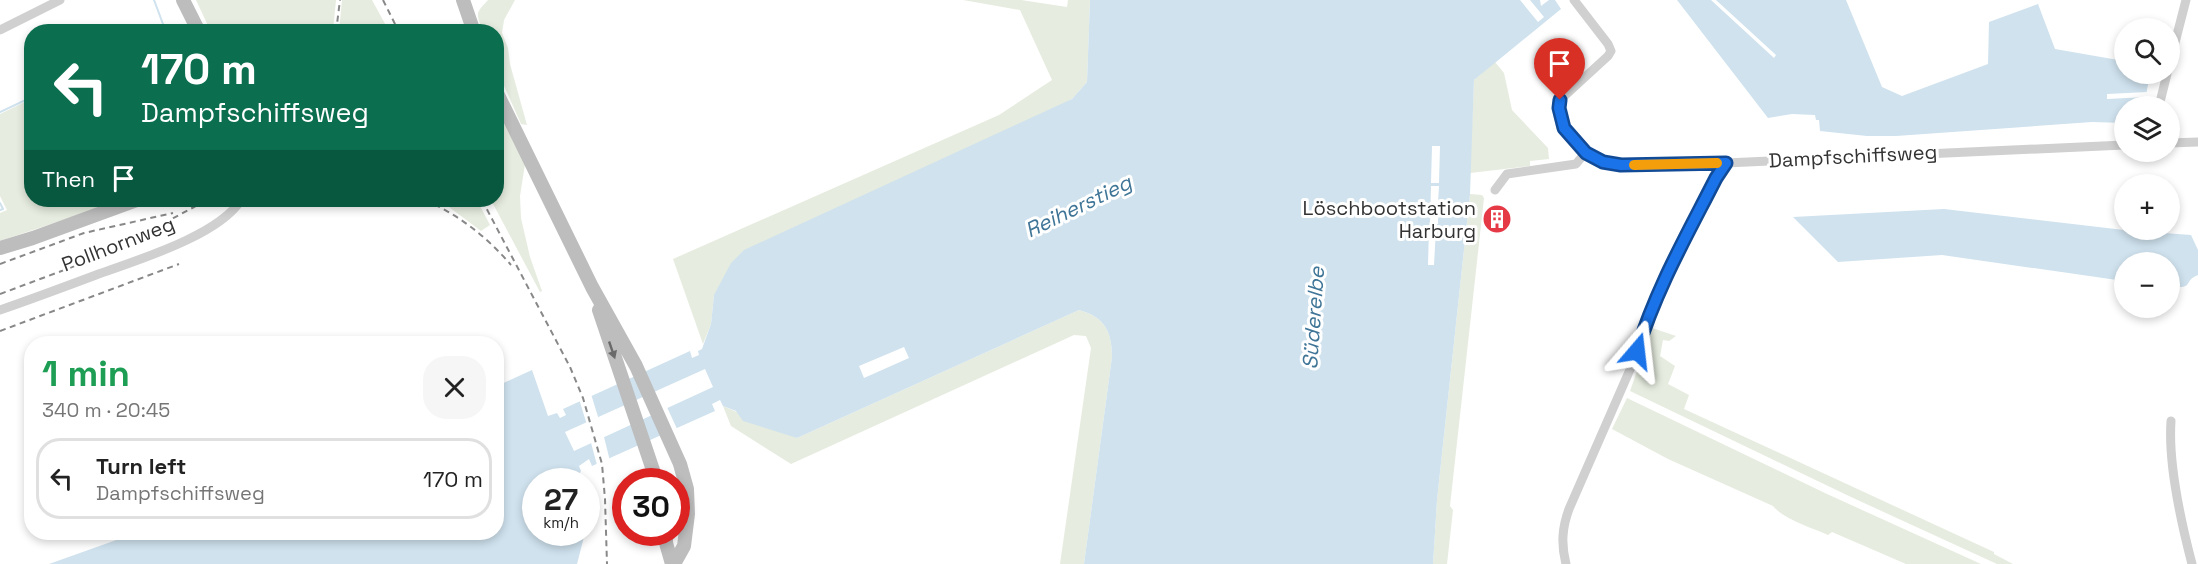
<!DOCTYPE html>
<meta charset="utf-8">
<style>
body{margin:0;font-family:"Space Grotesk",sans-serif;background:#f6f6f6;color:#222;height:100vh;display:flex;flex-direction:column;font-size:22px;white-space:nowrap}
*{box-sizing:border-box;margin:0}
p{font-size:20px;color:#767676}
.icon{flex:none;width:33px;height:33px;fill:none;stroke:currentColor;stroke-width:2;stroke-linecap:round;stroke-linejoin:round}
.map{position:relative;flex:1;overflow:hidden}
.sheet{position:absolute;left:24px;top:336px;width:480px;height:204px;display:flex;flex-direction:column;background:#fff;border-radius:24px;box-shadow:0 3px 9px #0003}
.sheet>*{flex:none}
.top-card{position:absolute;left:24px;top:24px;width:480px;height:183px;border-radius:24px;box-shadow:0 3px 9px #0003;background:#0b6e4f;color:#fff;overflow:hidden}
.buttons{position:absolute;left:2114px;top:18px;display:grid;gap:12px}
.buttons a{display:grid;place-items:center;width:66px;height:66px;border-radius:50%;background:#fff;box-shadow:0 3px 9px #0003;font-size:30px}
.speed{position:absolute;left:522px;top:468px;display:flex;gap:12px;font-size:30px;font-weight:700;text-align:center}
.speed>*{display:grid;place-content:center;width:78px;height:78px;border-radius:50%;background:#fff;box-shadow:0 3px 9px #0003;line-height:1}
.speed small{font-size:15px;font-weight:400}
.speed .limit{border:9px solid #d22;background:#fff;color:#111}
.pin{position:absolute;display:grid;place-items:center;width:51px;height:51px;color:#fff;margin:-62px -26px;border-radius:50% 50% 50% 0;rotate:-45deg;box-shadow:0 0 6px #0007}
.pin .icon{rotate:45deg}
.me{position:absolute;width:66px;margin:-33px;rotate:17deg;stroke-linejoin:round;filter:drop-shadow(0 0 4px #0008)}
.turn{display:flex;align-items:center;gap:21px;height:126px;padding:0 18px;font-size:27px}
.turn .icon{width:78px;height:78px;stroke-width:2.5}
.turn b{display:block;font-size:42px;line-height:51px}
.then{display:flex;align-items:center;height:57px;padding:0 18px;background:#0003;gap:12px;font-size:22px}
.round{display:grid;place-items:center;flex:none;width:63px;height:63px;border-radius:24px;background:#f6f6f6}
.head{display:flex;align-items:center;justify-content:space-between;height:102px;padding:0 18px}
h1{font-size:36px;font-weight:700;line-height:45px;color:#1e9e55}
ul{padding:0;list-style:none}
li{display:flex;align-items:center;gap:18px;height:81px;margin:0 12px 9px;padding:0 6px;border:3px solid #e0e0e0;border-radius:24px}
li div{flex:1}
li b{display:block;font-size:22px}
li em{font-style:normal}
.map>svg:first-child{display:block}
</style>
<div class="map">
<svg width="2198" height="564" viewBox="0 0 2198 564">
<rect width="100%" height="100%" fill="#fff"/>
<path fill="#e6ecdf" d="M 196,0 L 336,0 L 333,31 L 211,32 Z
M 342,0 L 372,0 L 389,31 L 339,31 Z
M 488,0 L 515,0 L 504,20 L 502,33 L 508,48 L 510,64 L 527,125 L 521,124 L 497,70 L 496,32 L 483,31 C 476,13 475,14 488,0 Z
M 963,0 L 1021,0 L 1067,7 L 1068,0 L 1090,0 L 1087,82 L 1072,99 L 714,295 L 711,324 L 703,344 L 673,259 L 999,115 L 1052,80 L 1020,10 Z
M 1495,62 L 1504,73 L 1512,110 L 1548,148 L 1549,159 L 1530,161 L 1530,166 L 1470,173 L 1474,80 Z
M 31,99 L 32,200 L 123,200 L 0,241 L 0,213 L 7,210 L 0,196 L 0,114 Z
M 497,103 L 525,164 L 520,196 L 521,218 L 530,257 L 542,291 L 540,292 L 491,200 L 496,200 Z
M 1470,194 L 1482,195 L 1484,198 L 1450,506 L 1453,510 L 1447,564 L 1433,564 L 1437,500 Z
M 434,200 L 477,200 L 490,225 L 481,231 L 445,204 Z
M 1079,310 C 1105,317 1112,332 1112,357 L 1084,564 L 1060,564 L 1091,348 L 1086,336 L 1074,335 L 791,464 L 731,426 L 723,406 L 797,438 Z
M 1652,328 L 1676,336 L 1669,341 L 1663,340 L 1660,356 L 1675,366 L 1668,384 L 1689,395 L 1684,409 L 1994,552 L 1994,554 L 2013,564 L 1997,564 L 1851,497 L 1630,391 Z
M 1627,398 L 1827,494 L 1981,564 L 1906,564 L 1832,532 L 1828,535 C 1812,528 1783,519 1773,506 L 1668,459 L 1612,429 Z"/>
<path fill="#cfe2ee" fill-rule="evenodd" d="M 1090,0 L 1540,0 L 1541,6 L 1549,0 L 1555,0 L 1561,9 L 1474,80 L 1470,194 L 1437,500 L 1433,564 L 1084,564 L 1112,357 C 1112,332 1105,317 1079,310 L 797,438 L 743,421 L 736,411 L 723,406 L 720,400 L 712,404 L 715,411 L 592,466 L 589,459 L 579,466 L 581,471 L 576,481 L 536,482 L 536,532 L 585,533 L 577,564 L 49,564 L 136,533 L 496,532 L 497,386 L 532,370 L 548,416 L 557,413 L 560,418 L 566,415 L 563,409 L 690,351 L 692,358 L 699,355 L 698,351 L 702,349 L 711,324 L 714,295 L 731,263 L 744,250 L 1072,99 L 1087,82 ZM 705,369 L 713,387 L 574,451 L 565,432 Z
M 1677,0 L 1846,0 L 1882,87 L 1902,96 L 1988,64 L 1989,22 L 2038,4 L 2055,49 L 2124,61 L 2124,74 L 2150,74 L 2144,106 L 2124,106 L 2124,123 L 2092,122 L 1896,136 L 1867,136 L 1820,131 L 1819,120 L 1816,120 L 1815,115 L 1792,114 L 1768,118 Z
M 1944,209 L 2124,230 L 2191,235 L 2198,250 L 2198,275 C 2182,281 2196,290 2169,286 L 2169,262 L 2124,262 L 2124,281 L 1942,255 L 1838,262 L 1793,217 Z"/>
<path fill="#fff" d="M 1520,0 L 1530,0 L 1544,17 L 1538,22 Z
M 1711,0 L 1716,0 L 1776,55 L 1774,58 Z
M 2147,92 L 2146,97 L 2107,99 L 2107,94 Z
M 1432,146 L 1440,146 L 1439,183 L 1431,183 Z
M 1431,186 L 1439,186 L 1438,203 L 1472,205 L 1471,209 L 1438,208 L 1438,224 L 1430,224 Z
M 1429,227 L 1436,228 L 1434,265 L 1428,265 Z
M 904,347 L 909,358 L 864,378 L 859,366 Z
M 591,394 L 599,420 L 587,425 L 579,399 Z
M 666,405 L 678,431 L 663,437 L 651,411 Z
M 603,433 L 610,461 L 597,465 L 590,439 Z"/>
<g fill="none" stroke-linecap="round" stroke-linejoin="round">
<path stroke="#cfe2ee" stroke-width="2" d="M 154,0 L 166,32
M 0,112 L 32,97
M 0,203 L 3,209 L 0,210"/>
<path stroke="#d0d0d0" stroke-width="9" d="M 1574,0 L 1608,44 L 1611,51 L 1608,56 L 1560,100 L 1561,122 L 1572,139 L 1585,153 L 1594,157 L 1621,165 L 1726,163 L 2124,145
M 0,30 L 60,0
M 2169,66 L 2186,0
M 2159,106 L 2167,74
M 2169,143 L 2198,142
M 1495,190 L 1507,174 L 1576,164 L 1585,153
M 0,310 C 32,299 64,287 96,275 C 137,260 218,236 241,200
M 2171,421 C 2168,464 2181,522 2192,564
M 1566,564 C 1561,544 1562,528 1569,509 L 1632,365 L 1655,298 L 1716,178 L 1726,163"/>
<path stroke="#bdbdbd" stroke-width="14" d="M 183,0 L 199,32
M 463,0 L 474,32
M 496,91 L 592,287 L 636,366 L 680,464 L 687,489 L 688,514 L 684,546 L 674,564
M 0,248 L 33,238 L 137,200
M 599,310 L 657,482
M 666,532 L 666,543 L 672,564"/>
<path stroke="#888" stroke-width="2" stroke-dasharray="6 4.5" stroke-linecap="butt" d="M 383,0 L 399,32
M 336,32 L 340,0
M 425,200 C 459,215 487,237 511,265
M 482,200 L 570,367 L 583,398 L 602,464 L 605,499 L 607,564
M 0,264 L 84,233 L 173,213
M 0,294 L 107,254 L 207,200
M 0,331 L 179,264"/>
</g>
<defs><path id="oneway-solid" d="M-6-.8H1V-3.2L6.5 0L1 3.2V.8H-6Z" transform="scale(1.5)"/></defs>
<use fill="#6a6a6a" href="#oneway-solid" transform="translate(612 350) rotate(71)"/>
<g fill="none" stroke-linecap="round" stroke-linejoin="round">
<g stroke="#114b97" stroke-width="15">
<path id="route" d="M 1560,100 L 1559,108 L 1564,128 L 1586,153 L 1603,162 L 1621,165 L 1726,163 L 1716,178 C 1687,235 1656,289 1637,351"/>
</g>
<use href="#route" stroke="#1a73e8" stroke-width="10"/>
<path stroke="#f59e0b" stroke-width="10" d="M 1634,165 L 1717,163"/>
</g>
<defs>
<g id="building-disc" transform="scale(1.5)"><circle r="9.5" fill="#e63946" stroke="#fff"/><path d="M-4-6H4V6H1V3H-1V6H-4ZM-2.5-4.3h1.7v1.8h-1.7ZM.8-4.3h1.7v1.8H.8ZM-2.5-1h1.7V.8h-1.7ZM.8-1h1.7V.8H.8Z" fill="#fff"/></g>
</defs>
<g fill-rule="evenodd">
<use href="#building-disc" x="1497" y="219"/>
</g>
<g text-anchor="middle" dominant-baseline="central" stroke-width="6" stroke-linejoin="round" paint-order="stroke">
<g font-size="20" fill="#333" stroke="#fff">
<text transform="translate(1853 156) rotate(-3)">Dampfschiffsweg</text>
<text transform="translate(118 244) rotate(-21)">Pollhornweg</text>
</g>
<g font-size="20" fill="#333" stroke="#fff" text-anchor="end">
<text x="1476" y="208">Löschbootstation<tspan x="1476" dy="23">Harburg</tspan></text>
</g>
<g font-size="21" font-style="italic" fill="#3f7597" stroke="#fff">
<text transform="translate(1078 206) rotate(-26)">Reiherstieg</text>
<text transform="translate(1313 318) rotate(-86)">Süderelbe</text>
</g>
</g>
</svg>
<div class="buttons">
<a><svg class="icon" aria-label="search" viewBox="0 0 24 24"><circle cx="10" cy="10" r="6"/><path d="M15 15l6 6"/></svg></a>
<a><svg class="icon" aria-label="layers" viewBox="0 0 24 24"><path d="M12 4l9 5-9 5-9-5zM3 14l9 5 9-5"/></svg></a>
<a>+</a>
<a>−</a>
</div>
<div class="speed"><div>27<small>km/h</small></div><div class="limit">30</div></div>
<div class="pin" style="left:1560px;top:100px;background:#d93025"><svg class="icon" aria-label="arrive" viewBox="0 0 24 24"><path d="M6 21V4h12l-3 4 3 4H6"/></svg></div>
<svg class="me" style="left:1637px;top:351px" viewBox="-20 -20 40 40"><path d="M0-17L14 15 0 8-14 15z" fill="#1a73e8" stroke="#fff" stroke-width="4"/></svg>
<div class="top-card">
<div class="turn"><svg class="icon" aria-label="left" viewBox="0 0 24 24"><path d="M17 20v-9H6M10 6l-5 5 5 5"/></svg><div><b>170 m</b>Dampfschiffsweg</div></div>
<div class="then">Then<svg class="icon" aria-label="arrive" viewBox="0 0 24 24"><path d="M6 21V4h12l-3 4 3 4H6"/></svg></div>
</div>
<section class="sheet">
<div class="head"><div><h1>1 min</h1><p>340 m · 20:45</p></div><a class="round"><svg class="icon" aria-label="close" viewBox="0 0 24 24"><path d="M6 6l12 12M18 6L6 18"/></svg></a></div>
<ul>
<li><svg class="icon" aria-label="left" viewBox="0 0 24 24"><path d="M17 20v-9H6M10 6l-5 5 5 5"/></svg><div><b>Turn left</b><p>Dampfschiffsweg</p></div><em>170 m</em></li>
</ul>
</section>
</div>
